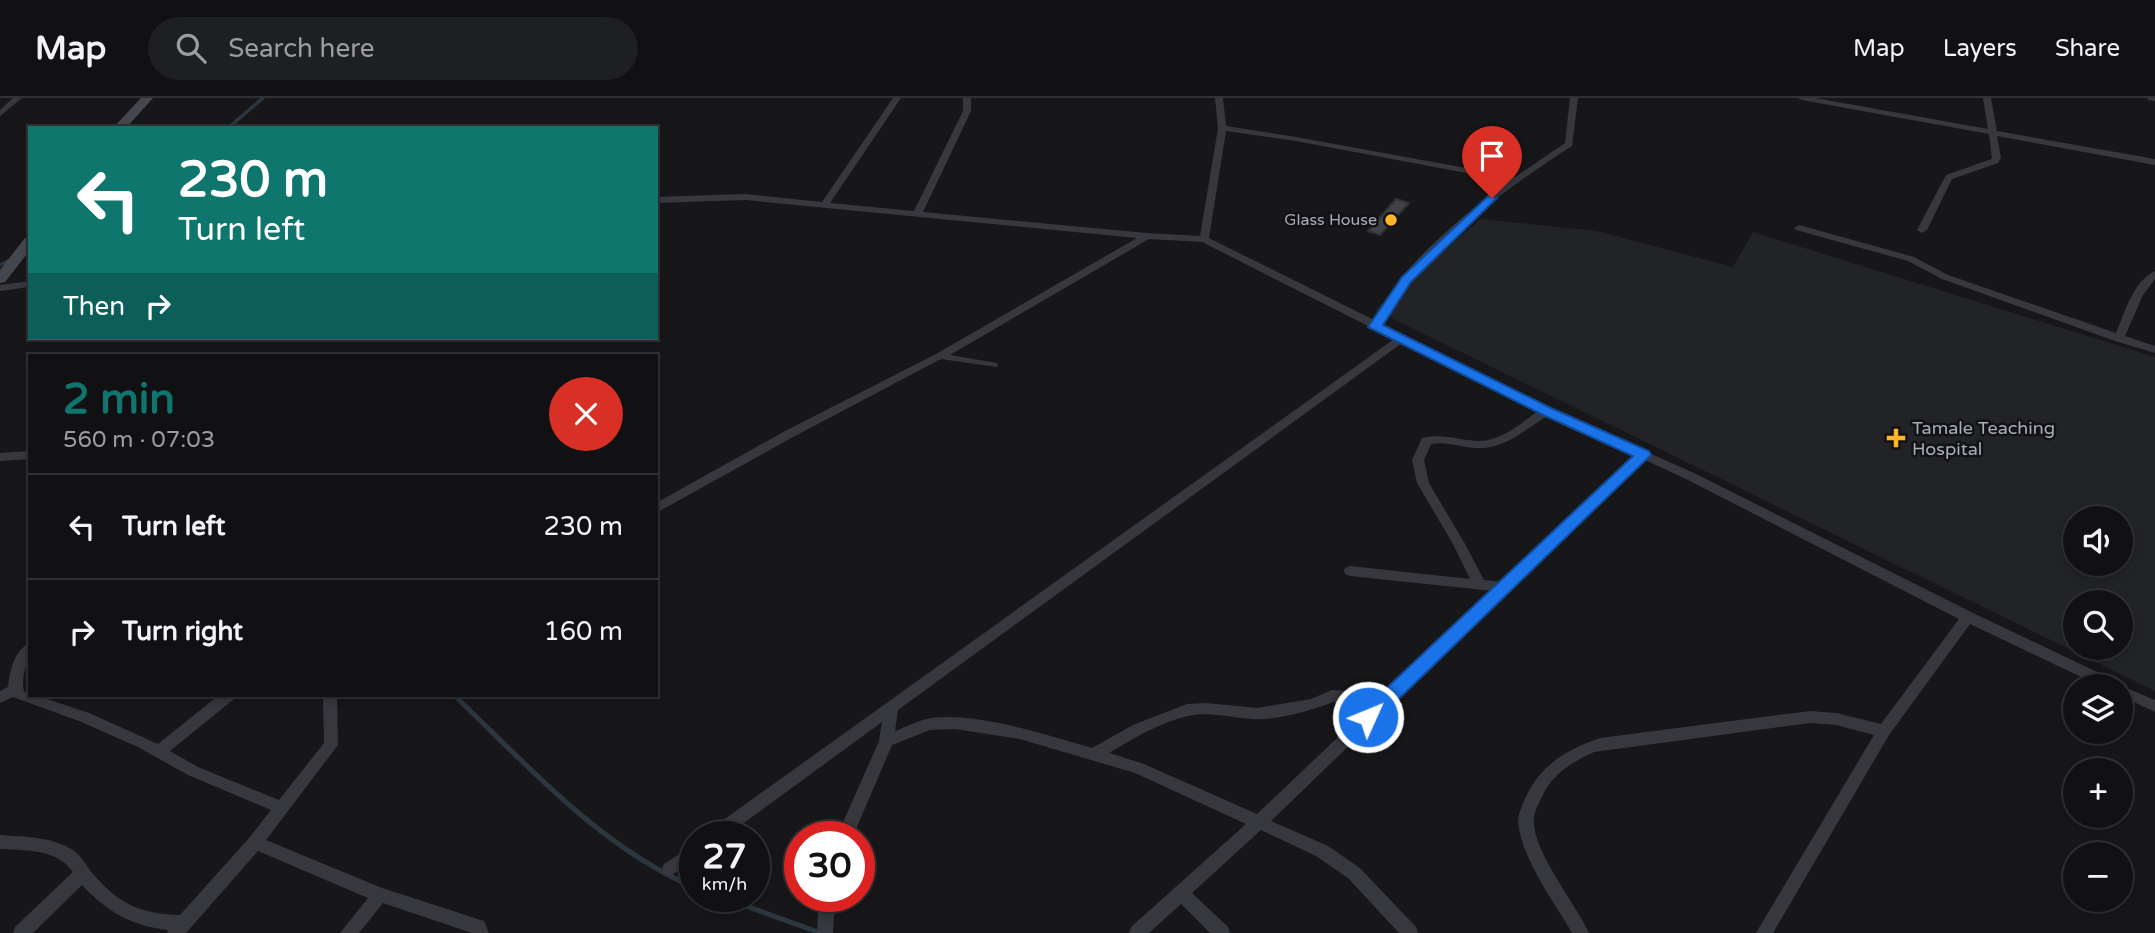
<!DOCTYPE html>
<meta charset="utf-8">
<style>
body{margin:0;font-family:"Varela Round",sans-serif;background:#1e1f21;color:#f1f3f6;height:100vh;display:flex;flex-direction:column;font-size:26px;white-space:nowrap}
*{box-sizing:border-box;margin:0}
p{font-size:23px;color:#9c9da0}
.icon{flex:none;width:38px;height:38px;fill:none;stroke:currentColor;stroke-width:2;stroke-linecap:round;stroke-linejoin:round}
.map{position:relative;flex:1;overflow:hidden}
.drawer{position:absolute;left:28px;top:256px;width:630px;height:343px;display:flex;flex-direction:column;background:#111113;border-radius:0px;box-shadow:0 4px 10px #0003,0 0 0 2px #303133}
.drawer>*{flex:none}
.guide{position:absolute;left:28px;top:28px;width:630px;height:214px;border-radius:0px;box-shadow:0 4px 10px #0003,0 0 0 2px #303133;background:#0f766e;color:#fff;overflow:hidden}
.tools{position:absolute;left:2063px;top:408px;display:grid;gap:14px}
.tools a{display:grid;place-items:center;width:70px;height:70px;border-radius:50%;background:#111113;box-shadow:0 4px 10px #0003,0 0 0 2px #303133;font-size:35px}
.speed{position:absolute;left:679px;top:723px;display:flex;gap:14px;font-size:35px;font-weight:700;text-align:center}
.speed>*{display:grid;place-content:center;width:91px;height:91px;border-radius:50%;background:#111113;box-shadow:0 4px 10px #0003,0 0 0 2px #303133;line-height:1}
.speed small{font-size:18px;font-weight:400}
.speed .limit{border:10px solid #d22;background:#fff;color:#111}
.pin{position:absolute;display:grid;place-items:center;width:60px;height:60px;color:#fff;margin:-72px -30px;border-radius:50% 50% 50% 0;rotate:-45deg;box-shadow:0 0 7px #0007}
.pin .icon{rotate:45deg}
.me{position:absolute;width:77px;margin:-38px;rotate:46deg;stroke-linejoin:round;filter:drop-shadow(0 0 5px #0008)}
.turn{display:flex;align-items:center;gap:24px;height:147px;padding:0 35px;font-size:32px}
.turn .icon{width:91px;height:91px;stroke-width:2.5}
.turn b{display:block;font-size:49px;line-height:60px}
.then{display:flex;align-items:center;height:66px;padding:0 35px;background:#0003;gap:14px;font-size:26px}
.round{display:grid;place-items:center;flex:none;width:74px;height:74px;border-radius:37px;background:#1e1f21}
.summary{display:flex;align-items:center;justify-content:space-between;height:119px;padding:0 35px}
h1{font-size:42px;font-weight:700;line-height:52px;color:#0f766e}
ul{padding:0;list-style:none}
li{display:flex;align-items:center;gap:21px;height:105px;padding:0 35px;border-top:2px solid #303133}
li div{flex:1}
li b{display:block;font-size:26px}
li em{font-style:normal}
header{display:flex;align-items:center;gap:42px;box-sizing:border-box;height:98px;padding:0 35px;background:#111113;border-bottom:2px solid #303133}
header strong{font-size:33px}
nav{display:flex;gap:38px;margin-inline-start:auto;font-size:24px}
.search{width:490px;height:63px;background:#1e1f21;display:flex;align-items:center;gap:18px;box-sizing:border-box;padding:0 24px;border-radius:38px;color:#9c9da0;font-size:26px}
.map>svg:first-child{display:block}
</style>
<header>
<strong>Map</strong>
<div class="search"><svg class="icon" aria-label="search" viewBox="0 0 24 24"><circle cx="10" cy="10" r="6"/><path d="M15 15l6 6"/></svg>Search here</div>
<nav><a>Map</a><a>Layers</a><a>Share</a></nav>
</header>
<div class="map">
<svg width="2155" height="835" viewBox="0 0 2155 835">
<rect width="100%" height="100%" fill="#171719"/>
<path fill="#222326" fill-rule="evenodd" d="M 1481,121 L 1597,133 L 1733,169 L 1753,134 L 2155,259 L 2155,593 L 1375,212 ZM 2076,420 L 2121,420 L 2121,466 L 2076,466 ZM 2076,504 L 2121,504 L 2121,550 L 2076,550 Z"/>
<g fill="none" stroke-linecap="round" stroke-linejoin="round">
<path stroke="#2b363e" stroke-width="3.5" d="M 228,30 L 263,0
M 0,167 L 10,162"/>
<path stroke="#2b363e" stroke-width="5" d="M 454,597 C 528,668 599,748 695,790
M 718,798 L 821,835"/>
</g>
<path fill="#414246" stroke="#303035" stroke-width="2" d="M 1396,101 L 1409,105 L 1380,137 L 1368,133 Z"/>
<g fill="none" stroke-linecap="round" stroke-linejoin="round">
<path fill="#37383e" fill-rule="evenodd" d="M 13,0 L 22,0 L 0,18 L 0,12 Z
M 893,0 L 901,0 L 830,105 L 914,113 L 963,13 L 963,0 L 971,0 L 971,13 L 923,114 L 1147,135 L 1200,138 L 1218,30 L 1215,0 L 1223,0 L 1226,28 L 1296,39 L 1515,79 L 1565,45 L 1570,0 L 1578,0 L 1572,48 C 1513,86 1452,130 1407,185 C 1397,198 1390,213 1382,226 L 1550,311 L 1694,375 L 1973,515 L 2118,584 L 2119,587 L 2155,602 L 2155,614 L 2121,598 L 2121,588 L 2100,588 L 1970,526 L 1889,637 L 1773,835 L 1756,835 L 1874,637 L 1836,627 L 1810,625 L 1594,654 C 1572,664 1552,676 1542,699 C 1539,705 1535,712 1534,719 C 1530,750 1576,806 1589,835 L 1572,835 C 1553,802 1522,762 1518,724 C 1518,716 1522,709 1524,703 C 1539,668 1565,652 1600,640 L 1810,613 L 1836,615 L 1881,626 L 1959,521 L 1686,381 L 1645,362 L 1271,723 L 1328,748 L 1360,770 L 1416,829 L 1418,835 L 1399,835 L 1348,780 L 1316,758 L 1261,732 L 1192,795 L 1228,829 L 1230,835 L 1210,835 L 1181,806 L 1149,835 L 1129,835 L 1131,829 L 1246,726 L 1135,675 L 1020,641 L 955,631 L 930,632 L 892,647 L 853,738 L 837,738 L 879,643 L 882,624 L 726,738 L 706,738 L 708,733 L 1394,241 L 1371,231 L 1370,229 L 1202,144 L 1149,141 L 950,257 L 997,265 L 998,267 L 997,269 L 941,261 L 795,338 L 656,415 L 656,405 L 787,332 L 936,256 L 1137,140 L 745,102 L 656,105 L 656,99 L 745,96 L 822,104 ZM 1226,33 L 1296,43 L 1509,83 C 1470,112 1431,144 1400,181 C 1390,194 1383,209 1374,222 L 1209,140 ZM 1402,245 L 1538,313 C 1520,326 1501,343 1478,343 C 1458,342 1442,335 1422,340 L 1412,362 L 1417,385 L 1453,446 L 1470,481 L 1350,468 L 1345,470 L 1344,473 L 1345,476 L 1350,478 L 1493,493 L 1385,595 L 1332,592 L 1311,601 L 1257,610 L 1206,605 L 1187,606 L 1133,627 L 1092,650 C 1046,637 979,614 931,620 C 919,622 906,629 895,633 L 898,612 ZM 1547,318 L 1636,358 L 1503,484 L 1484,482 L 1465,446 L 1429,385 L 1424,362 L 1431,346 C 1446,343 1460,349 1476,350 C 1503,352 1525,332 1547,318 ZM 1333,604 L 1373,606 L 1257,716 L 1144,666 L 1109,655 C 1132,641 1161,624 1188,618 C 1209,613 1232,620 1253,621 C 1275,623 1313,612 1333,604 Z
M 1798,0 L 1815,0 L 1988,31 L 1983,0 L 1991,0 L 1997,33 L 2155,61 L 2155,67 L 1997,38 L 2001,60 L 1998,65 L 1952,81 L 1927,132 L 1922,135 L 1917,132 L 1946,77 L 1992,61 L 1989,36 L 1802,2 Z
M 2147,0 L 2155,0 L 2155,3 L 2148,2 Z
M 1799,127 L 1914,159 L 1948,177 L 2116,235 C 2125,214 2133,183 2155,173 L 2155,181 L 2143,197 L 2125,238 L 2155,248 L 2155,255 L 2115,243 L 1942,181 L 1908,163 L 1796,132 L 1794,130 Z
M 30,183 L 30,189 L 0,193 L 0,187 Z
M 30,353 L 30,361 L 0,363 L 0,355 Z
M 30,545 C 30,561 20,578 24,593 L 30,597 L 35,597 L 89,615 L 158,646 L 219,597 L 236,597 L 234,601 L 170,653 L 198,669 L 279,702 L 324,645 L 323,597 L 337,597 L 338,647 L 266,742 L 382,790 L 484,823 L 489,835 L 472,835 L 383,805 L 359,835 L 340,835 L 368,800 L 258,753 L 186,835 L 167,835 L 168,832 C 132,828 107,814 82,787 L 33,835 L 13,835 L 15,829 L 73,774 C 56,750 27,753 0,751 L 0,737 C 25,739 52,738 74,753 C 83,759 87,770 95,778 C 120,807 142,816 180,817 L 249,740 L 271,712 L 188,677 L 138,649 L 79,623 L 13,599 L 0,605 L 0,593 L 8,589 C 10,573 14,552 30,545 Z
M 695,746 L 695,762 L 670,778 L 664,776 L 662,771 L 664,766 Z
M 819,798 L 835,798 L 833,835 L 817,835 Z"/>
<path fill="#45474f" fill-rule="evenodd" d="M 141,0 L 153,0 L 126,30 L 113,30 Z
M 30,139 L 30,152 L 5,184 L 0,185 L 0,172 L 25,140 Z"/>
</g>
<path fill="#1a73e8" stroke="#114b97" stroke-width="2" d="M 1488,98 L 1497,100 L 1411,184 L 1383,227 L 1551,310 L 1649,353 L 1651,357 L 1375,624 L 1368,626 L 1362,624 L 1359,619 L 1362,613 L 1633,358 L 1541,316 L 1368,229 L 1402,179 Z"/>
<g fill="#ffb529" stroke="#121214" stroke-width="2.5">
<circle cx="1391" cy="122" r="7"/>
<path d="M1892.5 329.5h7v7h7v7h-7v7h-7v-7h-7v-7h7z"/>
</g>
<g text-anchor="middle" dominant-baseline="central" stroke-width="5" stroke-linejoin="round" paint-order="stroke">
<g font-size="16" fill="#a8adba" stroke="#121214" text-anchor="end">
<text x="1377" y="122">Glass House</text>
</g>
<g font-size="18" fill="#a8adba" stroke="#121214" text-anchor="start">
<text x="1912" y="330">Tamale Teaching<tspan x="1912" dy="21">Hospital</tspan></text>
</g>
</g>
</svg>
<div class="tools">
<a><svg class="icon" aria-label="sound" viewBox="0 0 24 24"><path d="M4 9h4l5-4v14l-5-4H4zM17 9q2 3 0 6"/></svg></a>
<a><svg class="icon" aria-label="search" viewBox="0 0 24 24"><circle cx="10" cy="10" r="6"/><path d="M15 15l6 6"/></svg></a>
<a><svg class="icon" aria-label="layers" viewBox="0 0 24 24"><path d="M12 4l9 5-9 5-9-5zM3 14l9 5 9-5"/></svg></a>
<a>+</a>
<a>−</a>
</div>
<div class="speed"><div>27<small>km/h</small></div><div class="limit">30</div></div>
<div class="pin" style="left:1492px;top:100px;background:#d93025"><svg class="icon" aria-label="arrive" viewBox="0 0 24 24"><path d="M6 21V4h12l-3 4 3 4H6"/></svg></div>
<svg class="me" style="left:1368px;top:619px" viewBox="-20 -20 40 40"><circle r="17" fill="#1a73e8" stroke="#fff" stroke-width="3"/><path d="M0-11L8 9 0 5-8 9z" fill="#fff"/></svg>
<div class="guide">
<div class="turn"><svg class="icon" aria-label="left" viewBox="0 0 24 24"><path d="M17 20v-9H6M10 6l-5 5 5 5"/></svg><div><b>230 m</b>Turn left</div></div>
<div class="then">Then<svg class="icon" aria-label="right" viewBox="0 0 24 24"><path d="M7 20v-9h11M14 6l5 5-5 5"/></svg></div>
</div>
<section class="drawer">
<div class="summary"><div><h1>2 min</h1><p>560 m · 07:03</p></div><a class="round" style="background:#d93025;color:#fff"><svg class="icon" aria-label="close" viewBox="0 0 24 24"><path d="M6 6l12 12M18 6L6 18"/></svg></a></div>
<ul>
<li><svg class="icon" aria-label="left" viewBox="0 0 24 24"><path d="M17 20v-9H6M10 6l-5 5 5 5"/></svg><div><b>Turn left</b></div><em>230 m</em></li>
<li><svg class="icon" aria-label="right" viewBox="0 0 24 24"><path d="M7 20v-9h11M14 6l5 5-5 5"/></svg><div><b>Turn right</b></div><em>160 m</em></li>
</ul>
</section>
</div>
